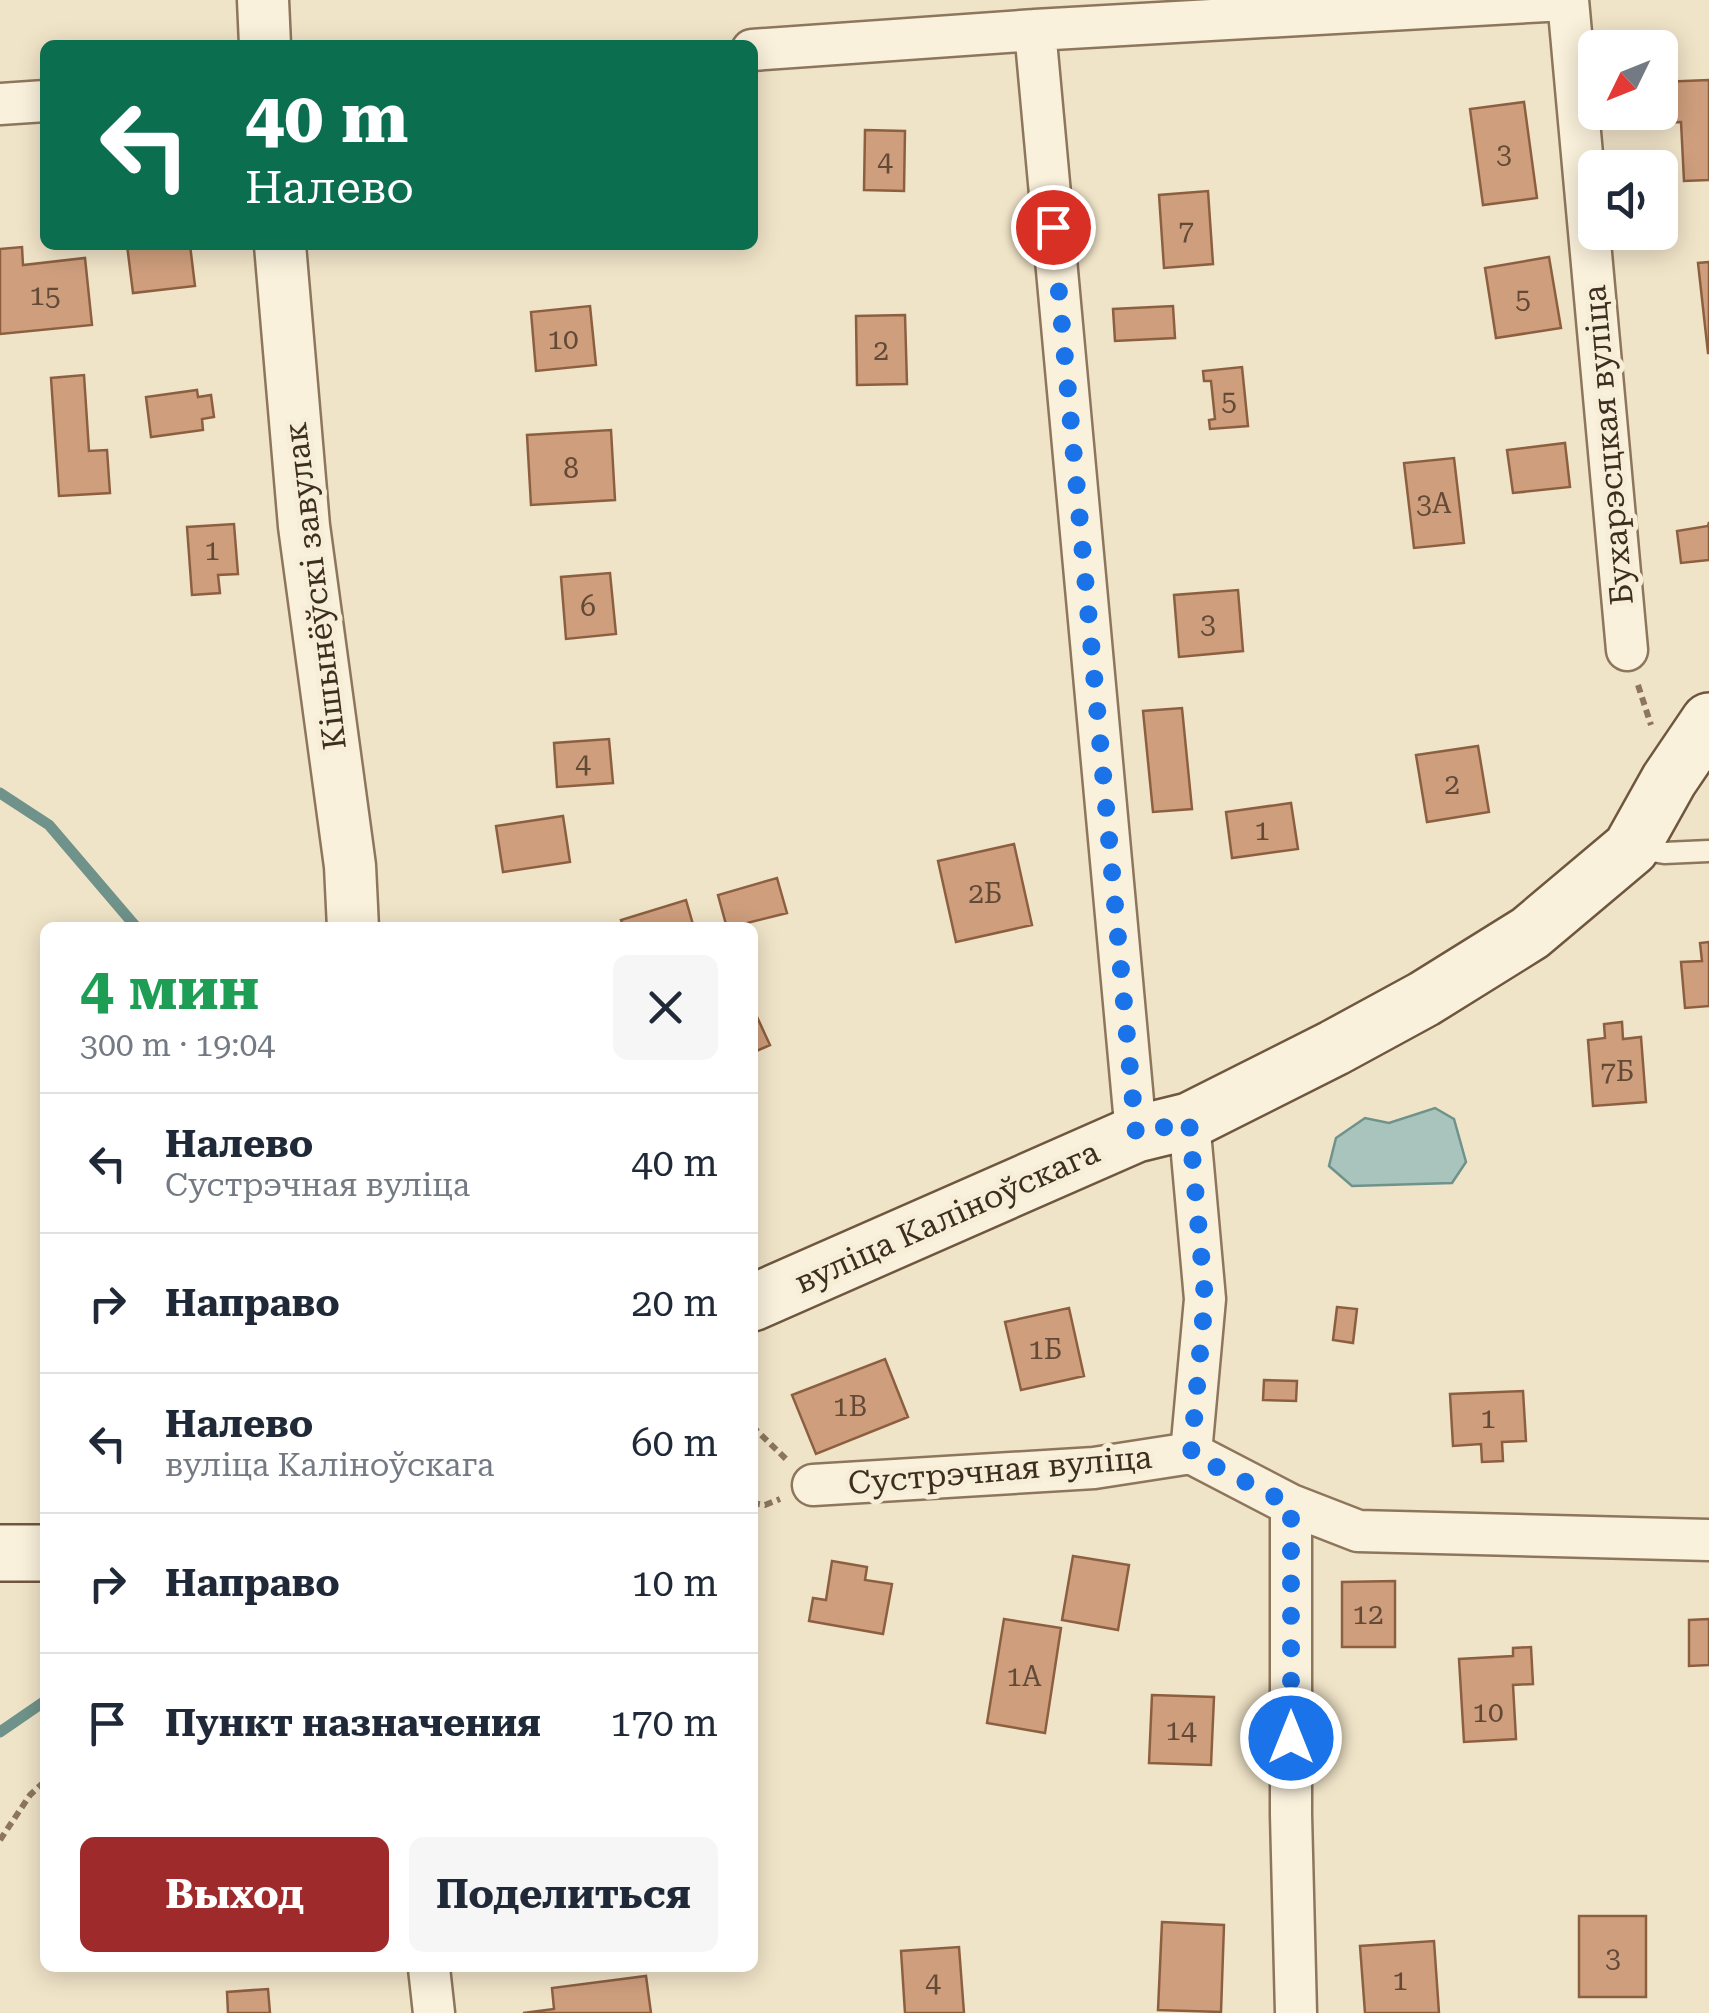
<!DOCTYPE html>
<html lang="ru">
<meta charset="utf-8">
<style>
body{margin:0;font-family:"Roboto Serif",serif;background:#f6f6f7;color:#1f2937;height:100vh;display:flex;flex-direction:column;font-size:38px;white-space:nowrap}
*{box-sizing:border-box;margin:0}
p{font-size:32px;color:#747a83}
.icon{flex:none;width:55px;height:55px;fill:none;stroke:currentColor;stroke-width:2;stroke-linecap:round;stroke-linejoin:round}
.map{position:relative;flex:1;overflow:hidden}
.drawer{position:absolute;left:40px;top:922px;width:718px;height:1050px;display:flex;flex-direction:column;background:#fff;border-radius:15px;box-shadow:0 5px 25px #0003}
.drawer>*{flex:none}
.hud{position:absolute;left:40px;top:40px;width:718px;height:210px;border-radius:15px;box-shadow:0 5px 25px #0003;background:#0b6e4f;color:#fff;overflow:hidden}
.needle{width:65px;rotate:227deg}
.controls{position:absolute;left:1578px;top:30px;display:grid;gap:20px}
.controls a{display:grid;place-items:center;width:100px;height:100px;border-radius:15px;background:#fff;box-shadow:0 5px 25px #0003;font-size:50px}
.pin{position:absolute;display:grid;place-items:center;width:85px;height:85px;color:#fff;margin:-42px;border:5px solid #fff;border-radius:50%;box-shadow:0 2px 10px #0007}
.me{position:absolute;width:110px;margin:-55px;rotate:0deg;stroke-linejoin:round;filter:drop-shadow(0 0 8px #0008)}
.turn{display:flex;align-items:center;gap:35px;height:210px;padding:0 40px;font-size:45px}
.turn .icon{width:130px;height:130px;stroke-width:2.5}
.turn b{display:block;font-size:70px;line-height:85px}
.round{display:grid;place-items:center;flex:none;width:105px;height:105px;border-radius:15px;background:#f6f6f7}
.summary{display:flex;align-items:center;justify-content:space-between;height:170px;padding:0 40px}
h1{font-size:60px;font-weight:700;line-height:75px;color:#1e9e55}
.action{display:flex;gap:20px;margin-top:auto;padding:20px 40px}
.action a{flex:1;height:115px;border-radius:15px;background:#9e2a2b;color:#fff;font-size:40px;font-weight:700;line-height:115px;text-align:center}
.action a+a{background:#f6f6f7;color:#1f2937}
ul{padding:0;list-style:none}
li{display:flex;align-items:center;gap:30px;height:140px;padding:0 40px;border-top:2px solid #e0e1e3}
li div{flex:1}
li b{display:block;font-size:38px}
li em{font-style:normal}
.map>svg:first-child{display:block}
</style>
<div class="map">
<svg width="1709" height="2013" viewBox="0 0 1709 2013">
<rect width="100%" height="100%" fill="#f0e4c8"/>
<path fill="#a9c4bc" stroke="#6f938a" stroke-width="2.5" d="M 1435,1108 L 1454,1119 L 1466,1162 L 1452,1183 L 1352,1186 L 1329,1166 L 1336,1138 L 1365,1118 L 1389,1123 Z"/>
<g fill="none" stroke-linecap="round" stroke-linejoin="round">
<path stroke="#6f938a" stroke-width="11" d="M 0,793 L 49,825 L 137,928
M 0,1732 L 45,1701"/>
</g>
<path fill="#cf9f7d" stroke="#8d5f41" stroke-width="2.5" d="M 1709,80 L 1709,180 L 1684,181 L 1681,122 L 1656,123 L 1656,112 L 1660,112 L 1660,82 Z
M 1524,102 L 1537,198 L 1483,205 L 1470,109 Z
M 865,130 L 905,131 L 904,191 L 864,190 Z
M 1208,191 L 1213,264 L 1164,268 L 1159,195 Z
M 127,245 L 190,245 L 195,286 L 133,293 Z
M 22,247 L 23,265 L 85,258 L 92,325 L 0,334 L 0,249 Z
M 1549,257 L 1561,328 L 1496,338 L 1485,268 Z
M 1709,262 L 1709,353 L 1708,353 L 1698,263 Z
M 590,306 L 596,365 L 536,371 L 531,312 Z
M 1173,306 L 1175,338 L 1115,341 L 1113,309 Z
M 905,315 L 907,384 L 857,385 L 856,316 Z
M 1242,367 L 1248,426 L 1210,429 L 1209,420 L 1215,419 L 1211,381 L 1204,381 L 1203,371 Z
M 84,375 L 89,451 L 107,450 L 110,493 L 59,496 L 51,378 Z
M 197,390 L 198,397 L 211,395 L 214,417 L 202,419 L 203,430 L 151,437 L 146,397 Z
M 611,430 L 615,500 L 531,505 L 527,435 Z
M 1565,443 L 1570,487 L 1513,493 L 1507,450 Z
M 1454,458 L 1464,543 L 1414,548 L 1404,463 Z
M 1709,522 L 1709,560 L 1681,563 L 1677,531 L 1708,526 Z
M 234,524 L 238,574 L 218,575 L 220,593 L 192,595 L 187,527 Z
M 610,573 L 616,634 L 566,639 L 561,577 Z
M 1238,590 L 1243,651 L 1179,657 L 1174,595 Z
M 1182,708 L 1192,809 L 1153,812 L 1143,711 Z
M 609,739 L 613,783 L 557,787 L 554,743 Z
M 1478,746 L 1489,812 L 1427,822 L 1416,755 Z
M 1291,803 L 1298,849 L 1232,858 L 1226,812 Z
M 563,816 L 570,862 L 503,872 L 496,826 Z
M 1014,844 L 1032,925 L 956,942 L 938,861 Z
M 777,878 L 787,913 L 727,928 L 718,895 Z
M 686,900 L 694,928 L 624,928 L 621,920 Z
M 1709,942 L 1709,1006 L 1685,1008 L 1681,962 L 1702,961 L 1700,943 Z
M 752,1006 L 770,1045 L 752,1053 Z
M 1622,1022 L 1623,1039 L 1641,1037 L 1646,1102 L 1593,1106 L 1588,1040 L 1605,1038 L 1604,1024 Z
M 1337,1307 L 1357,1309 L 1353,1343 L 1333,1340 Z
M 1069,1308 L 1084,1376 L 1021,1390 L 1005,1322 Z
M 885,1359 L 908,1417 L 816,1454 L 792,1395 Z
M 1264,1380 L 1297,1381 L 1296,1401 L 1263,1400 Z
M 1523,1391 L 1526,1441 L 1502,1442 L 1503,1461 L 1482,1462 L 1481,1444 L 1453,1446 L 1450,1394 Z
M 1073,1556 L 1129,1565 L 1118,1630 L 1062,1620 Z
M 832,1561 L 867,1567 L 865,1580 L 892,1584 L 883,1634 L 809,1621 L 813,1598 L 826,1600 Z
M 1395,1581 L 1395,1647 L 1342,1647 L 1342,1582 Z
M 1004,1619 L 1061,1628 L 1045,1733 L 987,1723 Z
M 1709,1619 L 1709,1665 L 1689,1666 L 1689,1620 Z
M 1531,1647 L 1533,1684 L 1513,1685 L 1516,1739 L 1464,1742 L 1459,1659 L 1513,1656 L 1513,1648 Z
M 1152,1695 L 1214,1697 L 1211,1765 L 1149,1763 Z
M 1579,1916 L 1646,1916 L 1646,1997 L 1579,1997 Z
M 1162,1922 L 1224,1925 L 1221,2012 L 1158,2010 Z
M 1434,1941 L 1439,2013 L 1365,2013 L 1360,1946 Z
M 959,1947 L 964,2013 L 905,2013 L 901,1951 Z
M 646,1976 L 651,2013 L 523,2013 L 554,2009 L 552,1988 Z
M 268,1989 L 270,2013 L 228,2013 L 227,1992 Z"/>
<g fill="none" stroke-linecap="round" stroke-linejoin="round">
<g stroke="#8d765c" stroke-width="25">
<path id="service" d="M 1633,848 L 1664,853 L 1709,851"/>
</g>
<g stroke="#8d765c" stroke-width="45">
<path id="minor" d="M 1568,0 L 1627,650
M 1035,30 L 1136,1134
M 752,50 L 1035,30 L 1565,0
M 0,104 L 45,101
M 1189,1121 L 1205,1299 L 1191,1453
M 813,1485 L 1094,1468 L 1191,1453 L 1291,1505 L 1358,1531 L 1709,1540
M 1291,1505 L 1291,1815 L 1296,2013
M 429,1968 L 434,2013"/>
</g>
<g stroke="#8d765c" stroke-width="55">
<path id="tertiary" d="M 263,0 L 265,45
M 280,245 L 304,526 L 350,866 L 353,928"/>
</g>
<g stroke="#6f573f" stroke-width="60">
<path id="secondary" d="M 752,1303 L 1136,1134 L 1189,1121 L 1334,1048 L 1424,999 L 1530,933 L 1631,848 L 1669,780 L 1709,721
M 0,1553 L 45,1553"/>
</g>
<path stroke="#8d765c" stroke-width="6" stroke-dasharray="8 5" stroke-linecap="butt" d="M 1638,685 L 1651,725
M 752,1426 L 787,1460
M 752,1503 L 765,1505 L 780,1499
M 0,1840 L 30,1795 L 45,1781"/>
<use href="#service" stroke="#faf1dc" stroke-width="20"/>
<use href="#minor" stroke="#faf1dc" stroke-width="40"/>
<use href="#tertiary" stroke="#faf1dc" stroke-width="50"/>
<use href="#secondary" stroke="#faf1dc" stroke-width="55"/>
</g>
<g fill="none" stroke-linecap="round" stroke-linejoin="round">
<path stroke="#1a73e8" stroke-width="18" stroke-dasharray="0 32.4" d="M 1053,227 L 1136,1134 L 1189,1121 L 1205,1298 L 1191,1454 L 1291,1505 L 1291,1738"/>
</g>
<g text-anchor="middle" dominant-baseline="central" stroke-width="10" stroke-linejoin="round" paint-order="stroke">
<g font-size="28" fill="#624a37">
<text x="1504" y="153">3</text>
<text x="885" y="161">4</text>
<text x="1186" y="230">7</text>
<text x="45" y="295">15</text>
<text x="1523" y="298">5</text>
<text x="563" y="339">10</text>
<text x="881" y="350">2</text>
<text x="1229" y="400">5</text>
<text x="571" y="468">8</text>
<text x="1434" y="503">3А</text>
<text x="212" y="550">1</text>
<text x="588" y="606">6</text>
<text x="1208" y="623">3</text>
<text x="583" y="763">4</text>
<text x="1452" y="784">2</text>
<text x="1262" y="830">1</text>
<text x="985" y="893">2Б</text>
<text x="1617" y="1071">7Б</text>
<text x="1045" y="1349">1Б</text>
<text x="850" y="1406">1В</text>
<text x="1488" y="1418">1</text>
<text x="1368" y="1614">12</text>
<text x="1024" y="1676">1А</text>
<text x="1488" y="1712">10</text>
<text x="1181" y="1730">14</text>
<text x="1613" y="1957">3</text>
<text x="1400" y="1980">1</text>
<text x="933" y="1982">4</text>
</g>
<g font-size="32" fill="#3d2e20" stroke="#f7eed8">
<text transform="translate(1608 445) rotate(-95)">Бухарэсцкая вуліца</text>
<text transform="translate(315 586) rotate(-97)">Кішынёўскі завулак</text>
<text transform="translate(947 1217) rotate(-24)">вуліца Каліноўскага</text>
<text transform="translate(1000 1470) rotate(-5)">Сустрэчная вуліца</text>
</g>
</g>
</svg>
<div class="controls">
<a><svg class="needle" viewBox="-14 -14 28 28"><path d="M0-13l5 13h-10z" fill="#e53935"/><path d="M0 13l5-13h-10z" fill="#747a83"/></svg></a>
<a><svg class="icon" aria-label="sound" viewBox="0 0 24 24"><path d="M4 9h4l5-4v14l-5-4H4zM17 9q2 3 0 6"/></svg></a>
</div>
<div class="pin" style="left:1053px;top:227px;background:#d93025"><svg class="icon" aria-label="arrive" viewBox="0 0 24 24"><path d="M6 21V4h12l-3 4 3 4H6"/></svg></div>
<svg class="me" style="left:1291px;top:1738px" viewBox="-20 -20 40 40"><circle r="17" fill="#1a73e8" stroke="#fff" stroke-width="3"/><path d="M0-11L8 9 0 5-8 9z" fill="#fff"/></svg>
<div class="hud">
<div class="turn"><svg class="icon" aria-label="left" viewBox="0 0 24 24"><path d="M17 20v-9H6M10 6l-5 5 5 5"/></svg><div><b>40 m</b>Налево</div></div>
</div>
<section class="drawer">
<div class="summary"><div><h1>4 мин</h1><p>300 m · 19:04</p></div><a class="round"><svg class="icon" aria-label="close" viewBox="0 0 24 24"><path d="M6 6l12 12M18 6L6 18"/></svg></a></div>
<ul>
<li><svg class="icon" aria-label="left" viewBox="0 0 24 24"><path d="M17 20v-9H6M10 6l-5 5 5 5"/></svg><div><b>Налево</b><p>Сустрэчная вуліца</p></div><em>40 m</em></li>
<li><svg class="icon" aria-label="right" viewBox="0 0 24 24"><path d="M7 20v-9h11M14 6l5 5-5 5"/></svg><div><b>Направо</b></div><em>20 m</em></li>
<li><svg class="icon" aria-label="left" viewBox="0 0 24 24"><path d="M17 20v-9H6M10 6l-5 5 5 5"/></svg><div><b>Налево</b><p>вуліца Каліноўскага</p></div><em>60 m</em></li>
<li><svg class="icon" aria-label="right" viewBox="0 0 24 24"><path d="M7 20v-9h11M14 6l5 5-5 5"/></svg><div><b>Направо</b></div><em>10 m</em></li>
<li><svg class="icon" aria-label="arrive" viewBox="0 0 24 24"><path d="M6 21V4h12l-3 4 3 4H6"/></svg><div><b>Пункт назначения</b></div><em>170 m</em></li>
</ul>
<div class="action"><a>Выход</a><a>Поделиться</a></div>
</section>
</div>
